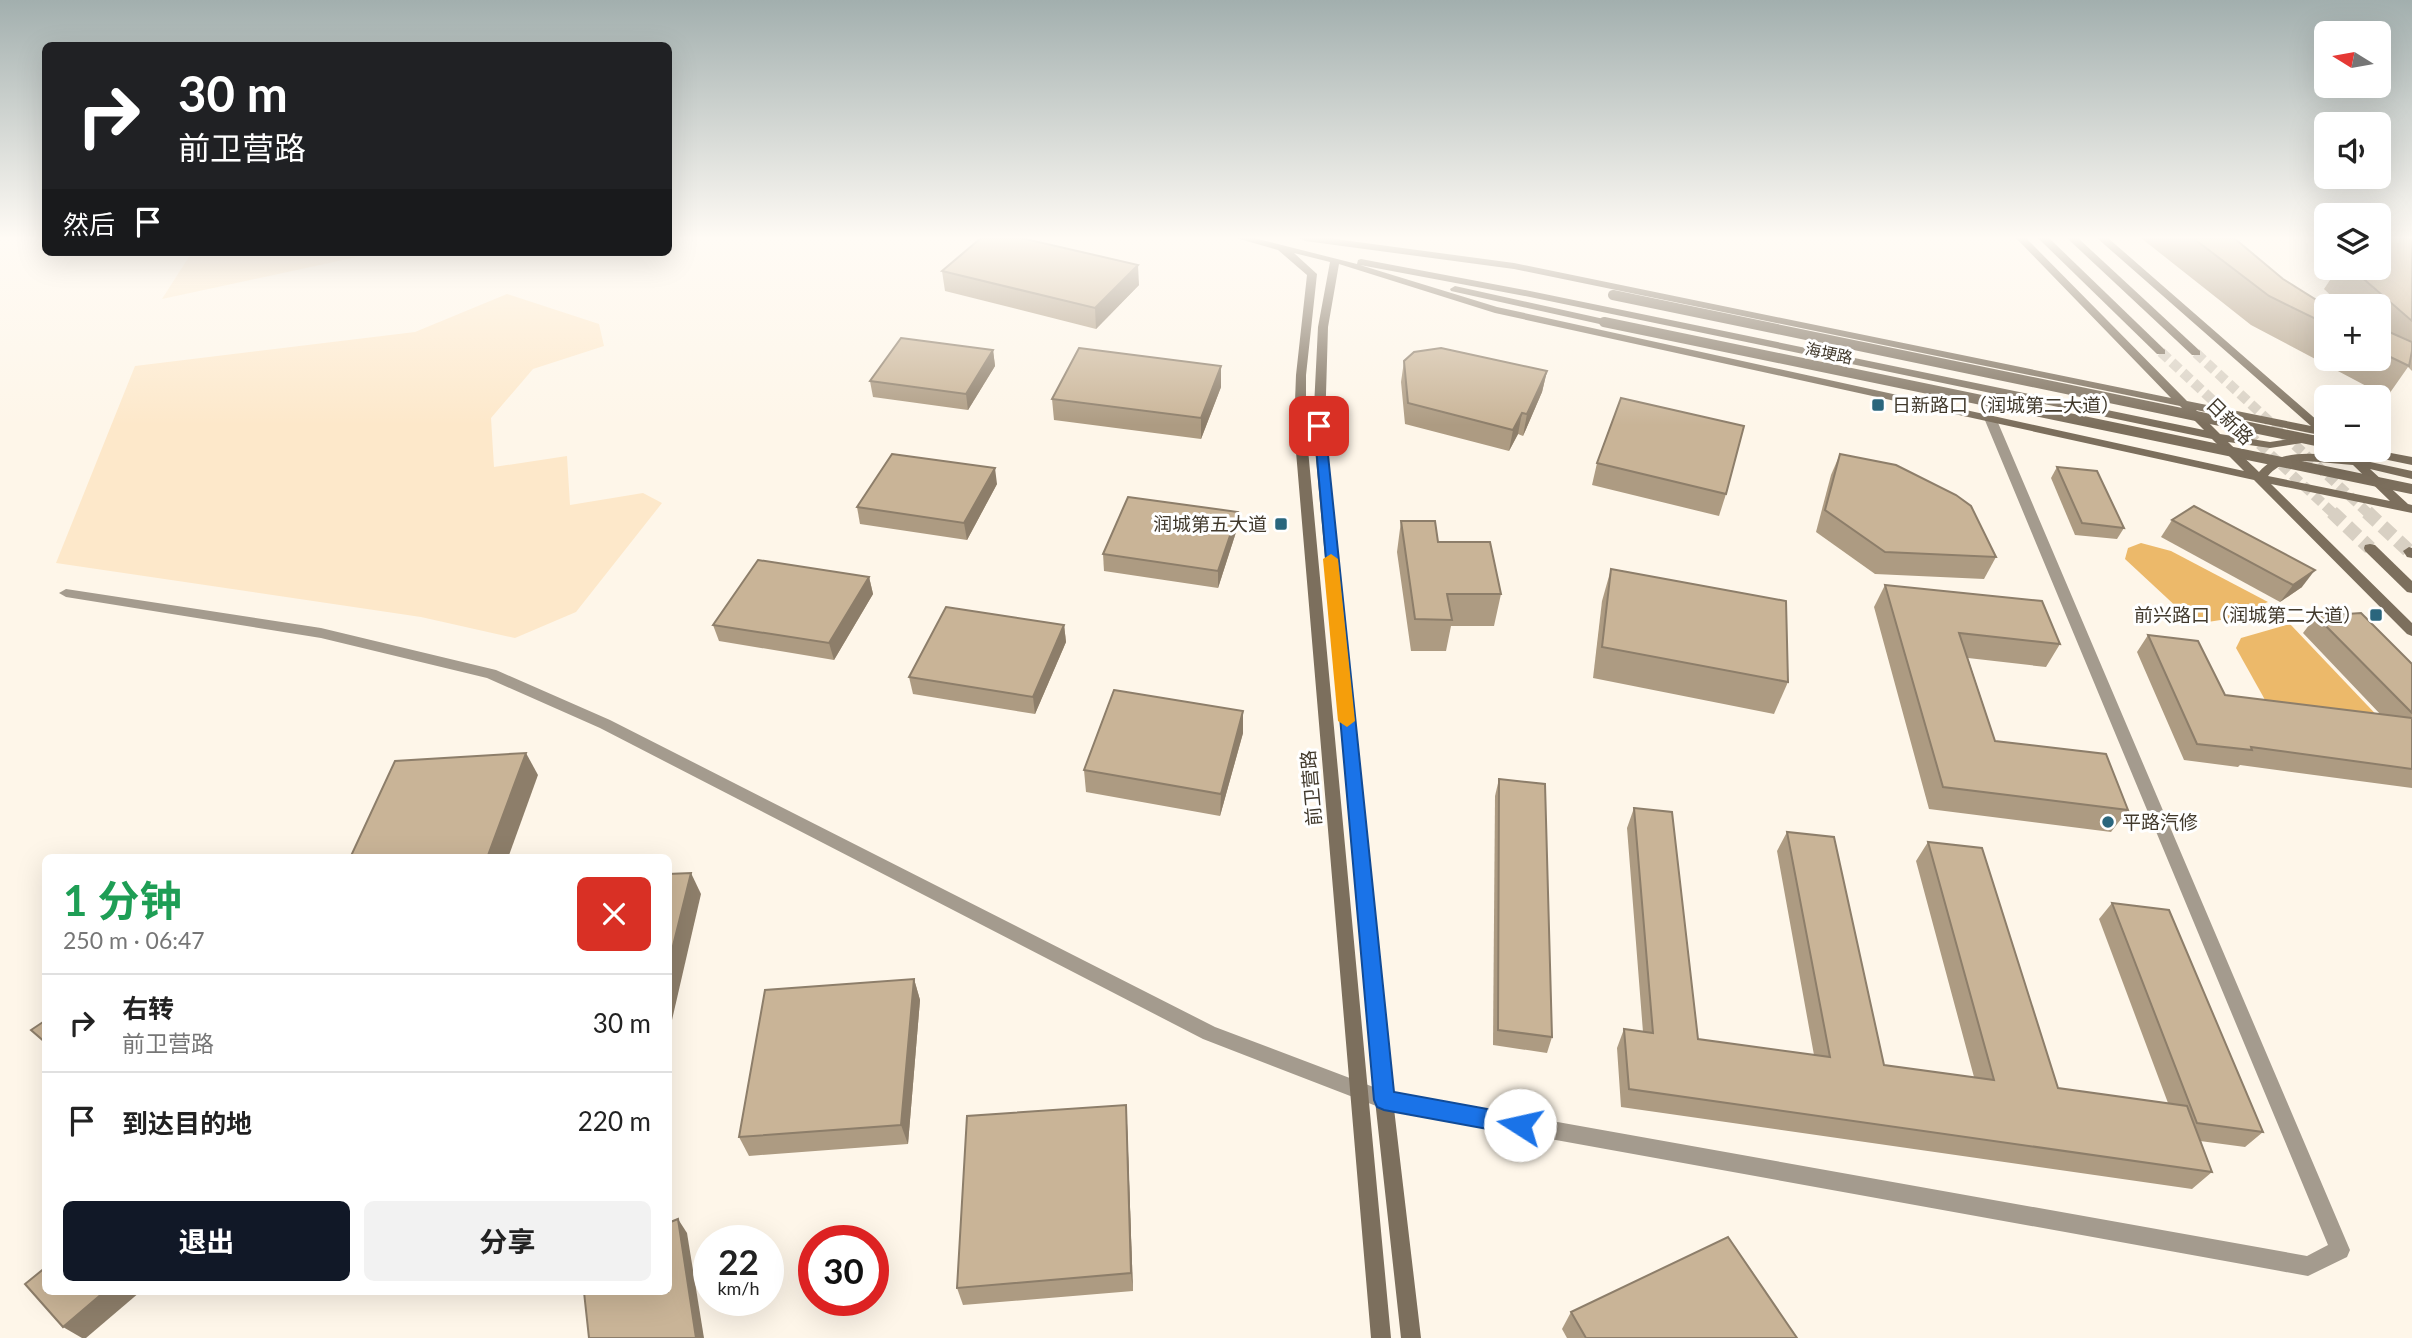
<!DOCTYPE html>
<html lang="zh">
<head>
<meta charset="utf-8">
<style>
	body { margin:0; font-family:Lato,"Noto Sans SC",sans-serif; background:#f2f2f2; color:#222; height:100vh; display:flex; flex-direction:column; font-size:26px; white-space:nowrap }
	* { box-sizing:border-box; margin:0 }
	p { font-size:23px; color:#767676 }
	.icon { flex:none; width:38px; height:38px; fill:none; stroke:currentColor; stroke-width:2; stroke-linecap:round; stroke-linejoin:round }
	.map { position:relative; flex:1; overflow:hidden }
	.panel { position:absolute; left:42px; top:854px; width:630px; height:441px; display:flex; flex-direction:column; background:#fff; border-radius:10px; box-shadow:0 7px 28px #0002 }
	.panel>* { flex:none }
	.hud { position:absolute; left:42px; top:42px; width:630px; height:214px; border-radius:10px; box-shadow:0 7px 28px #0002; background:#202124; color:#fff; overflow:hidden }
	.needle { width:46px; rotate:281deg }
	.tools { position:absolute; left:2314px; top:21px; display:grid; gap:14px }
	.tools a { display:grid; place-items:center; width:77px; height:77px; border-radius:10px; background:#fff; box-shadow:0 7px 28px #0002; font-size:35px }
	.speed { position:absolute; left:693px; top:1225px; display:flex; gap:14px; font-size:35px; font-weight:700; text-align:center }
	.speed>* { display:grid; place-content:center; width:91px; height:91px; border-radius:50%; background:#fff; box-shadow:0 7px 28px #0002; line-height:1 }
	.speed small { font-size:18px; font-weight:400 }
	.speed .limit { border:10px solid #d22; background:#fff; color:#111 }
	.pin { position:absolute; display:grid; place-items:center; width:60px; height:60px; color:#fff; margin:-30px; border-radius:14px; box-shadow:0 4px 10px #0006 }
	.me { position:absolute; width:77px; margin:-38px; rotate:280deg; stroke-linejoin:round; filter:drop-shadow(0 0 5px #0008) }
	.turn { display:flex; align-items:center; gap:24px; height:147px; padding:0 21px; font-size:32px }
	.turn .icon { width:91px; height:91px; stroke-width:2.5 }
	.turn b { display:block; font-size:49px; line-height:60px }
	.then { display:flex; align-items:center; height:66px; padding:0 21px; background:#0003; gap:14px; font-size:26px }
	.round { display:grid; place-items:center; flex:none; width:74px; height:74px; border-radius:10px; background:#f2f2f2 }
	.head { display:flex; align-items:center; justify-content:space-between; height:119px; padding:0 21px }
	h1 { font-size:42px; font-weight:700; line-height:52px; color:#1e9e55 }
	.button { display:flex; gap:14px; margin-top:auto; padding:14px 21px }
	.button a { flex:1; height:80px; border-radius:10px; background:#111827; color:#fff; font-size:28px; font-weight:700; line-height:80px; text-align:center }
	.button a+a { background:#f2f2f2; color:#222 }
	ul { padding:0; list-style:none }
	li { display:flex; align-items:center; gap:21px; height:98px; padding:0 21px; border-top:2px solid #e0e0e0 }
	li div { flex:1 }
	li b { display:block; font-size:26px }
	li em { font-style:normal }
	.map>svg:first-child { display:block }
	.built { fill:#fde8ca }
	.forest { fill:#ecb96a }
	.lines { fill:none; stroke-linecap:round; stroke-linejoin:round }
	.secondary-tunnel-far1 { stroke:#d8d0c3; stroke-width:10; stroke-dasharray:10 5; stroke-linecap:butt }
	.secondary-tunnel { stroke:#d8d0c3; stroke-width:14; stroke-dasharray:14 7; stroke-linecap:butt }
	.street { fill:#a49b8e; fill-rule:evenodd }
	.secondary { fill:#7c6f5d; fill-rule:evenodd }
	.secondary-bridge { stroke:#7c6f5d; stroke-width:10 }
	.wall { fill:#ad9b82 }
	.shaded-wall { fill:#8d7e6a }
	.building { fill:#c9b497; stroke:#8d7e6a; stroke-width:2 }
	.route { fill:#1a73e8; stroke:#114b97; stroke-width:2 }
	.slow { fill:#f59e0b }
	.poi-dot { fill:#2a667d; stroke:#fff; stroke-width:2.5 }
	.labels { text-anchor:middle; stroke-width:6; stroke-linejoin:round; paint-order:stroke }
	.far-street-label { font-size:16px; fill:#423a2d; stroke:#fff }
	.poi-label { font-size:19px; fill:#423a2d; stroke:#fff; text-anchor:start }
	.street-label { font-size:19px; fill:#423a2d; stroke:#fff }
</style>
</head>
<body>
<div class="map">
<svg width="2412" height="1338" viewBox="0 0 2412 1338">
	<rect width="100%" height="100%" fill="#fef6e9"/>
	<g class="built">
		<polygon points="192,252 380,252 162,299"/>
		<polygon points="507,294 599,324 604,346 533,369 491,418 494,467 567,456 570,505 643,493 662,503 576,612 515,638 421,617 56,563 135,366 415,332"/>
	</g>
	<g class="forest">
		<polygon points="2141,543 2171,551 2268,602 2227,619 2195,624 2125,559 2128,548"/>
		<polygon points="2290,624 2387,726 2269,707 2236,648 2241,638"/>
	</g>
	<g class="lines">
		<g class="secondary-tunnel-far1">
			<polyline points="2161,352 2334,514"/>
			<polyline points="2196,353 2369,514"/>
		</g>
		<g class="secondary-tunnel">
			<polyline points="2332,512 2370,548"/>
			<polyline points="2367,512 2409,551"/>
		</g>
		<polygon class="street" points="1990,415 1996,418 2350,1250 2347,1257 2308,1276 1384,1109 1203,1039 600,728 487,678 321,638 66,597 59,593 66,589 321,628 496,670 610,720 1215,1027 1384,1091 2307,1256 2328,1245 1984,418"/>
		<g class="secondary">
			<path d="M1236,238H1254L1357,264L1358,260L1361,259L1530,291L2204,430L2180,406L1514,269L1305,241L1300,238H1328L1514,263L2171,398L2016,238H2026L2187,401L2311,426L2097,238H2108L2326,428L2325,436L2196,410L2220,434L2270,442L2315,435L2321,438L2315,441L2270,448L2228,442L2259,472C2279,448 2316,453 2344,457L2337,450H2350L2361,460L2412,471V479L2370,469L2408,504L2412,505V513L2271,484L2412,623V636L2407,634L2254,480L1495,313L1339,264L1328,327L1325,427L1393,1100L1421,1338H1401L1375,1100L1313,427L1318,327L1330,262L1294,253L1317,274L1306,375V428L1391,1338H1371L1294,428L1296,375L1307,275L1278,250ZM1360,265L1530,297L2212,439L2244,471L1497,307ZM2307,461L2353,465L2390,501L2268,476C2279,463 2291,462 2307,461Z"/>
			<polygon points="2038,238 2049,238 2165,350 2165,354 2157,354"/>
			<polygon points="2067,238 2078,238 2200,351 2200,355 2192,355"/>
			<polygon points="1455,286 1604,319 1609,322 1604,325 1451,291 1450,289"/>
			<polygon points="2353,450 2375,450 2412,457 2412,465 2359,454"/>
			<polygon points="2370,544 2375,545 2412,581 2412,593 2407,592 2365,551 2364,548 2365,545"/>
			<polygon points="2409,547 2412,548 2412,558 2407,557 2403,551"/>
		</g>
		<g class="secondary-bridge">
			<polyline points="1613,295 2326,443"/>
			<polyline points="1604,322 2412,489"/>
		</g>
	</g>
	<g class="wall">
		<polygon points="2141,238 2234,238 2283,279 2326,306 2326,359 2378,359 2378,306 2342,306 2324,289 2338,268 2378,268 2412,238 2412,371 2408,367 2387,397 2251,325"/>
		<polygon points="942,271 1139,285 1096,329 945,291"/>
		<polygon points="993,350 995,366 968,410 873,397 870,381"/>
		<polygon points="1404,361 1547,371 1542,392 1523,436 1518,434 1509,451 1405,424 1401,382"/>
		<polygon points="1221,366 1221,387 1201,439 1054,420 1052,399"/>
		<polygon points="1840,454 1996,557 1984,579 1875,574 1816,532 1831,475"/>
		<polygon points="1597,463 1726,494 1719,516 1592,485"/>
		<polygon points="2057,467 2124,528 2117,539 2075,535 2051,478"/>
		<polygon points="997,484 967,540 860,524 857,507"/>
		<polygon points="1238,512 1237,529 1218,588 1104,571 1103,554"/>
		<polygon points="2172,520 2302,587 2280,602 2161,537"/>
		<polygon points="1401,521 1438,542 1501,594 1494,626 1451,626 1446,651 1411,651 1397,552"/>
		<polygon points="1611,569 1788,682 1774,714 1593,678 1602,601"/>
		<polygon points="869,577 873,594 834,660 719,641 713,625"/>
		<polygon points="1885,585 2060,644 2046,667 1968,658 1995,741 2128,810 2111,832 1929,809 1874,607"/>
		<polygon points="2316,616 2412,664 2412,788 2240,765 2238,767 2184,760 2137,652 2148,635 2225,695 2381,715 2303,633"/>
		<polygon points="1064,625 1066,642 1035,714 913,694 909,677"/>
		<polygon points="1243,711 1243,733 1220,816 1086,792 1084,770"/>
		<polygon points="1499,779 1552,1037 1547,1053 1493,1045 1495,796"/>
		<polygon points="1634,808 1698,1039 1814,1055 1777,851 1787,832 1884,1065 1974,1077 1916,861 1928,842 2058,1088 2168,1103 2099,919 2112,903 2263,1132 2245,1147 2200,1141 2212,1172 2192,1189 1621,1107 1617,1048 1624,1029 1643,1032 1627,828"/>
		<polygon points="914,979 920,1000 908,1144 749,1156 739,1137"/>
		<polygon points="1127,1124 1133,1291 963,1305 957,1288"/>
		<polygon points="1571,1312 1797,1338 1567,1338 1562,1329"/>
	</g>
	<g class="shaded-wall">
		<polygon points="1138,265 1139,285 1096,329 1095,308"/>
		<polygon points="993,350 995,366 968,410 966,394"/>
		<polygon points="1221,366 1221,387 1201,439 1201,418"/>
		<polygon points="1547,371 1542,392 1523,436 1527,414"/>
		<polygon points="1522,413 1518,434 1509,451 1513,430"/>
		<polygon points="995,468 997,484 967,540 964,523"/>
		<polygon points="1238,512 1237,529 1218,588 1218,571"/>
		<polygon points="2315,570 2302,587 2280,602 2293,585"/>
		<polygon points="869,577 873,594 834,660 829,643"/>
		<polygon points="1064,625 1066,642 1035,714 1033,697"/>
		<polygon points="1243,711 1243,733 1220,816 1221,794"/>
		<polygon points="526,753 538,775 508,858 487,858"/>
		<polygon points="691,873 701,894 672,1020 668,1013 668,966"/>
		<polygon points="914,979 920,1000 908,1144 901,1125"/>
		<polygon points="1126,1105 1127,1124 1133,1291 1131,1273"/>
		<polygon points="678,1219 687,1233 704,1338 696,1338"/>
		<polygon points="104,1292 140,1292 86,1338 82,1338 63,1327"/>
	</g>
	<g class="building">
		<polygon points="981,238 1021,238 1138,265 1095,308 942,271"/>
		<polygon points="2193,238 2234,238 2283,279 2323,304 2329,306 2326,306 2326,324 2269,296"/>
		<polygon points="2378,238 2412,238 2412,321 2351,268 2378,268"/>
		<polygon points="2378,327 2412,342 2412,351 2409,366 2378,351"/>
		<polygon points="901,338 993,350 966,394 870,381"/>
		<polygon points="1079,348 1221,366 1201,418 1052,399"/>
		<polygon points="1441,348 1547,371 1527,414 1522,413 1513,430 1408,403 1404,361 1414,352"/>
		<polygon points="1621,398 1744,426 1726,494 1597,463"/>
		<polygon points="892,454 995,468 964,523 857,507"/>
		<polygon points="1840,454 1896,465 1956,495 1971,506 1996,557 1885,552 1825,510"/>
		<polygon points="2057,467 2097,471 2124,528 2082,523"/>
		<polygon points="1128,497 1238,512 1218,571 1103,554"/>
		<polygon points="2194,506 2315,570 2293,585 2172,520"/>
		<polygon points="1401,521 1435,521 1438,542 1490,542 1501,594 1447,594 1452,620 1415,619"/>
		<polygon points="758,560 869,577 829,643 713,625"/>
		<polygon points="1611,569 1786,601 1788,682 1602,647"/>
		<polygon points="1885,585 2042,601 2060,644 1959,633 1995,741 2106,754 2128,810 1943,787"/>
		<polygon points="946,607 1064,625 1033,697 909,677"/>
		<polygon points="2361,613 2412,664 2412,713 2316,616"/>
		<polygon points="2148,635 2198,641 2225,695 2412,718 2412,769 2251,747 2252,750 2197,744"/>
		<polygon points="1114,690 1243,711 1221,794 1084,770"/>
		<polygon points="526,753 487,858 350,858 395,761"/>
		<polygon points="1499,779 1545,784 1552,1037 1498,1030"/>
		<polygon points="1634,808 1672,812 1698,1039 1830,1057 1787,832 1834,837 1884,1065 1994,1080 1928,842 1982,848 2058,1088 2187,1106 2212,1172 1629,1089 1624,1029 1653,1033"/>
		<polygon points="691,873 668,966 668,874"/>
		<polygon points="2112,903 2169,910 2263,1132 2197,1123"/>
		<polygon points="914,979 901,1125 739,1137 765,990"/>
		<polygon points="46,1020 46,1043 31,1030"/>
		<polygon points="1126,1105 1131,1273 957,1288 967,1116"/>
		<polygon points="678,1219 696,1338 589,1338 584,1292 668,1292 668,1223"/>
		<polygon points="1728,1237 1797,1338 1586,1338 1571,1312"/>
		<polygon points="46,1267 46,1292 104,1292 63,1327 25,1284"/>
	</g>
	<linearGradient id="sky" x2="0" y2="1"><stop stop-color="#a2afae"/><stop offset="0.56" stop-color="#fffbf5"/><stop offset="1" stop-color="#fffbf5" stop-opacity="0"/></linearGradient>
	<rect width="2412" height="425" fill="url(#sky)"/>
	<polygon class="route" points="1314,424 1325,426 1394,1092 1520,1115 1528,1118 1531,1125 1528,1132 1520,1135 1384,1110 1377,1107 1374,1100"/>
	<polygon class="slow" points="1331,554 1338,559 1355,721 1347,727 1338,721 1323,559"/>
	<g class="poi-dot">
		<rect x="1871" y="398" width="14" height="14" rx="3.5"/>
		<rect x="1274" y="517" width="14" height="14" rx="3.5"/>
		<rect x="2369" y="608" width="14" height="14" rx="3.5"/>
		<circle cx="2108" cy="822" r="7"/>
	</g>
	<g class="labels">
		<g class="far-street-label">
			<text transform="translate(1829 353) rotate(12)" y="6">海埂路</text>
		</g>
		<g class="poi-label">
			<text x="1892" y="412">日新路口（润城第二大道）</text>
			<text x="1267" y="531" text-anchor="end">润城第五大道</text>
			<text x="2362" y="622" text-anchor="end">前兴路口（润城第二大道）</text>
			<text x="2122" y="829">平路汽修</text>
		</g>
		<g class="street-label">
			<text transform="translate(2230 421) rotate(45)" y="7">日新路</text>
			<text transform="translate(1311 788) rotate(-95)" y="7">前卫营路</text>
		</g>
	</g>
</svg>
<div class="tools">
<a><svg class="needle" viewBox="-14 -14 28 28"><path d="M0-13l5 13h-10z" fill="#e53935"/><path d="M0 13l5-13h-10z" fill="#767676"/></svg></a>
<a><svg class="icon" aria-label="sound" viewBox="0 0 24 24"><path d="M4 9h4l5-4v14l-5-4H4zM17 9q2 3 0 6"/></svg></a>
<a><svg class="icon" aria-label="layers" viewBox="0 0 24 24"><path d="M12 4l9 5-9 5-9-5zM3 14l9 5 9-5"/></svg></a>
<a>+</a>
<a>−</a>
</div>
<div class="speed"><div>22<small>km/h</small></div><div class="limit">30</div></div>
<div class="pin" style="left:1319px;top:426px;background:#d93025"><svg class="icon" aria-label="arrive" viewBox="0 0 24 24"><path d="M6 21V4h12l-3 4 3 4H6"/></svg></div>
<svg class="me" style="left:1520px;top:1125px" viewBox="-20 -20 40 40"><circle r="19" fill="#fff"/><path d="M0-13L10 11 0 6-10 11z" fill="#1a73e8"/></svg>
<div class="hud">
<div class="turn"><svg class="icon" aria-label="right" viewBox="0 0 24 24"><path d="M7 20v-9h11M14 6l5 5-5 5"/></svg><div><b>30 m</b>前卫营路</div></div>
<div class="then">然后<svg class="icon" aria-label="arrive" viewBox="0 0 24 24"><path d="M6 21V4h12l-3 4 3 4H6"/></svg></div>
</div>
<section class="panel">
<div class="head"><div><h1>1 分钟</h1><p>250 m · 06:47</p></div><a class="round" style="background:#d93025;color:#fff"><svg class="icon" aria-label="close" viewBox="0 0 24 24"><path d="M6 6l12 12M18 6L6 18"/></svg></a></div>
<ul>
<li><svg class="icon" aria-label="right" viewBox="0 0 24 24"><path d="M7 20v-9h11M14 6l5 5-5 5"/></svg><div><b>右转</b><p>前卫营路</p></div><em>30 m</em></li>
<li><svg class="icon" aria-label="arrive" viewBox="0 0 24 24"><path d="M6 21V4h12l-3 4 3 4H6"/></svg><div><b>到达目的地</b></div><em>220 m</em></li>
</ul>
<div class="button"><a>退出</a><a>分享</a></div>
</section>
</div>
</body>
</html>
